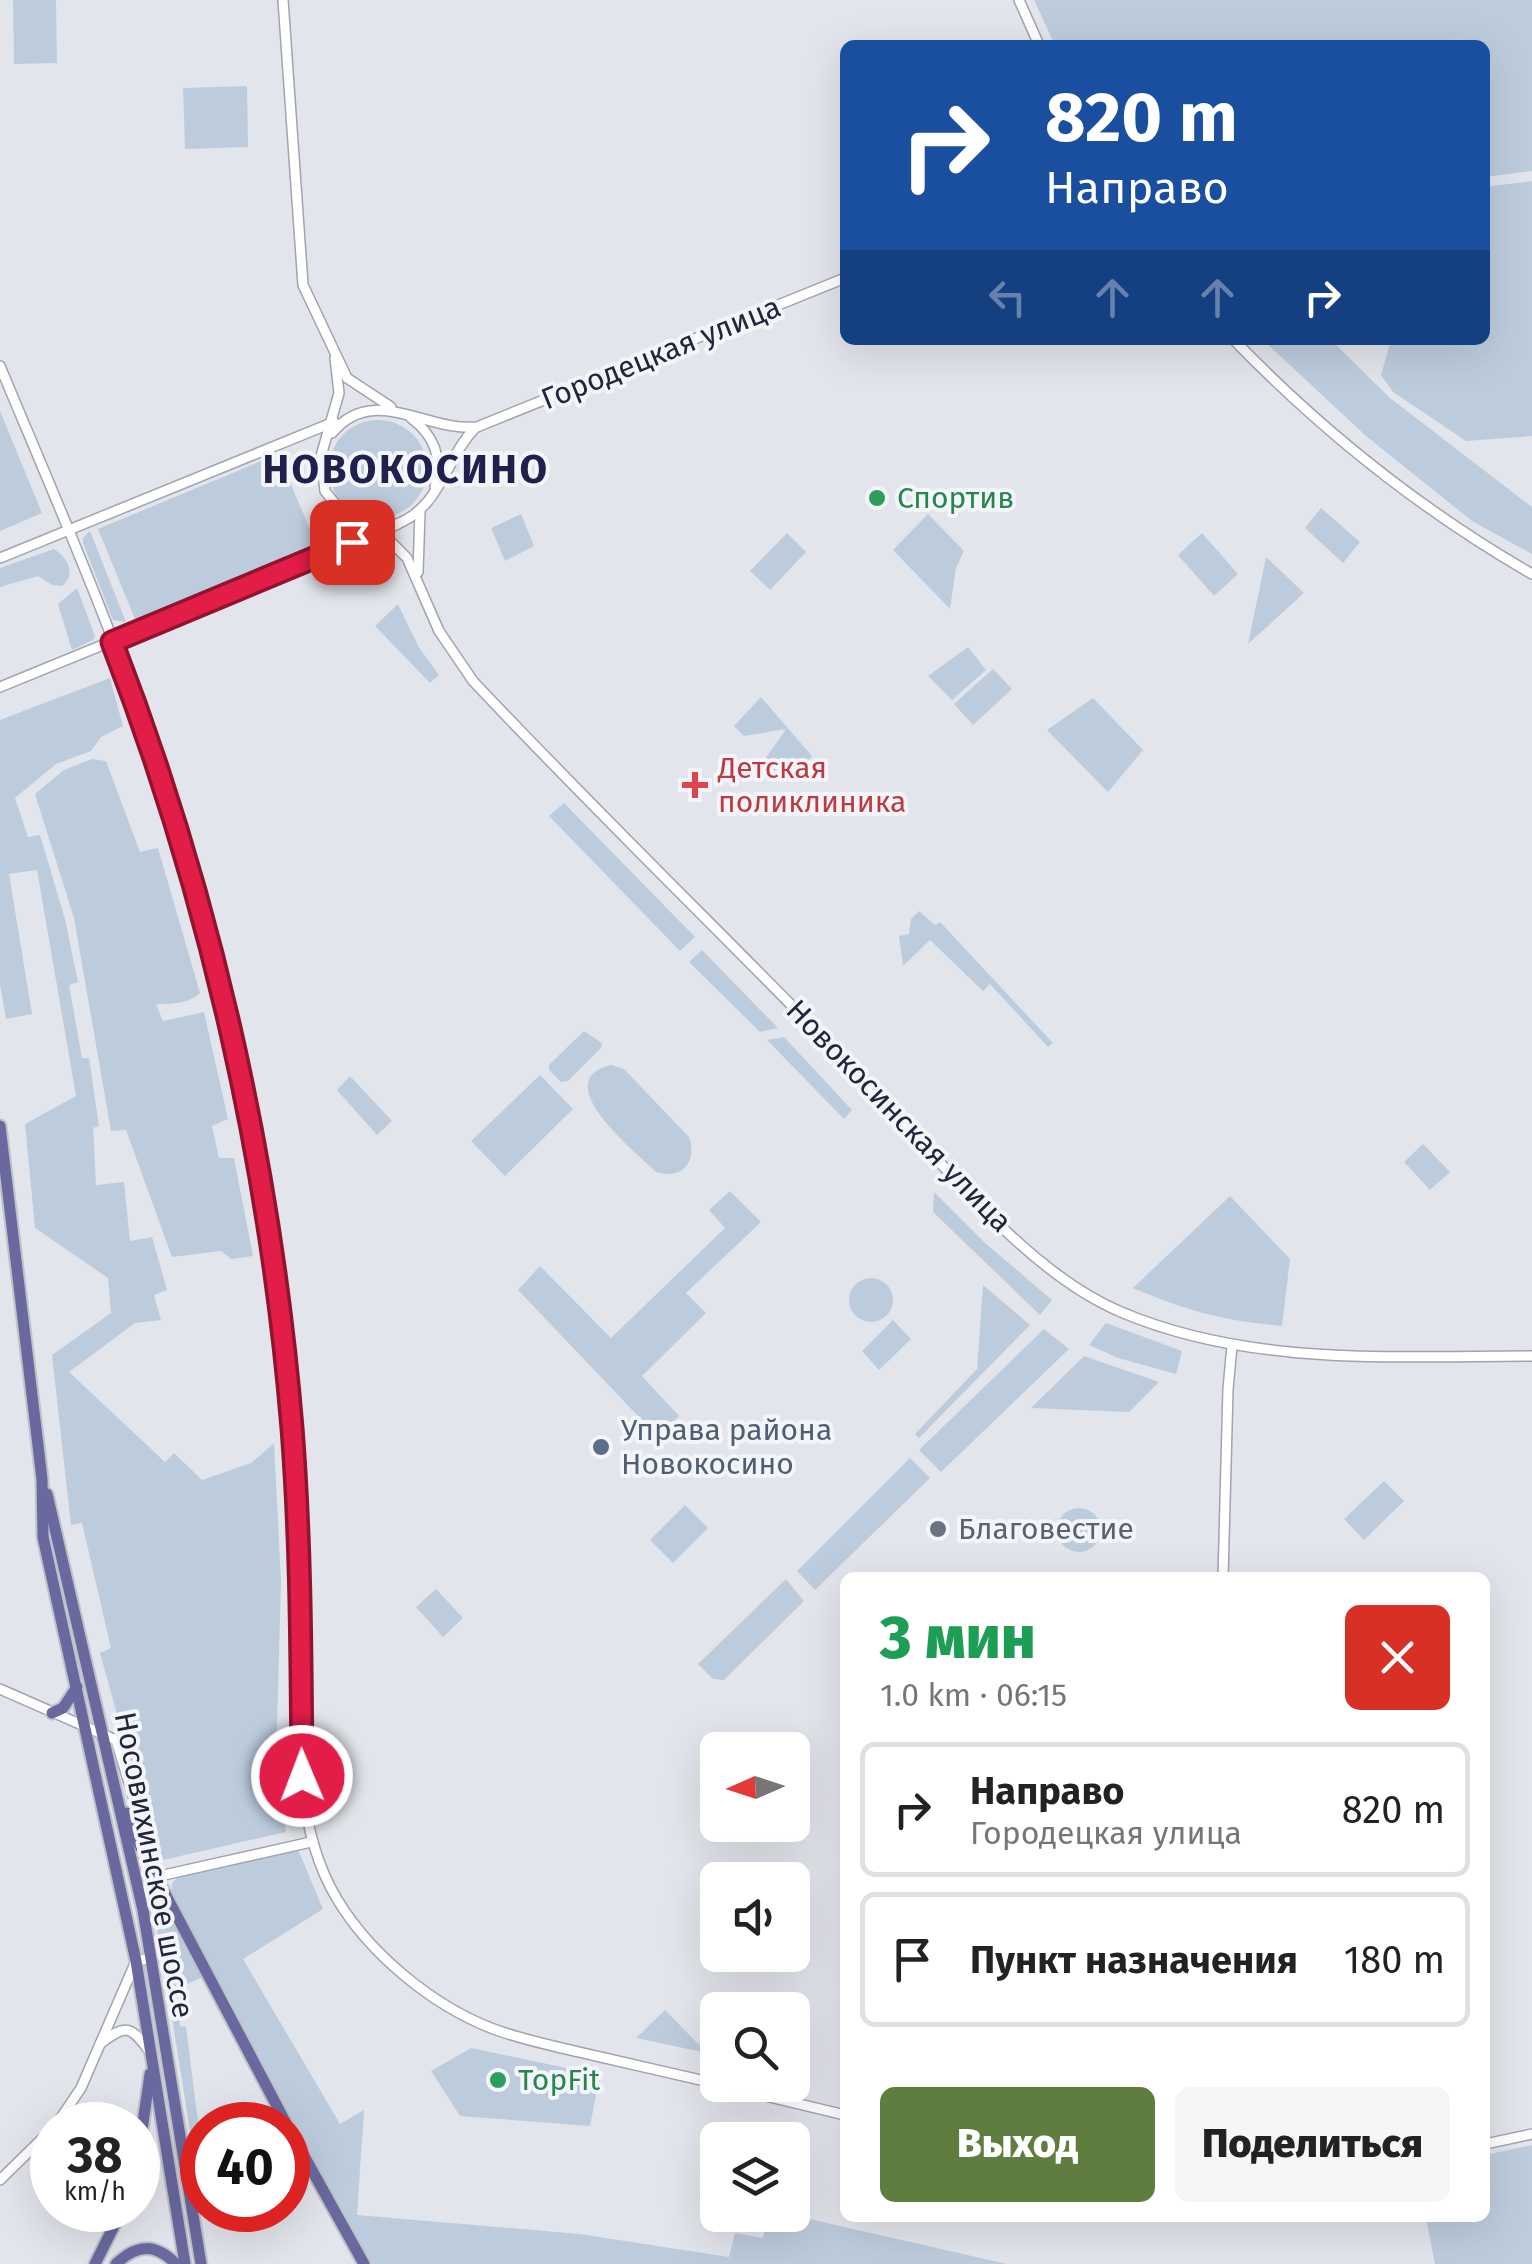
<!DOCTYPE html>
<html lang="ru">
<head>
<meta charset="utf-8">
<style>
	body { margin:0; font-family:"Fira Sans",sans-serif; background:#f6f6f6; color:#222; height:100vh; display:flex; flex-direction:column; font-size:38px; white-space:nowrap }
	* { box-sizing:border-box; margin:0 }
	p { font-size:32px; color:#767676 }
	.icon { flex:none; width:55px; height:55px; fill:none; stroke:currentColor; stroke-width:2; stroke-linecap:round; stroke-linejoin:round }
	.map { position:relative; flex:1; overflow:hidden }
	.side { position:absolute; left:840px; top:1572px; width:650px; height:650px; display:flex; flex-direction:column; background:#fff; border-radius:15px; box-shadow:0 10px 40px #0002 }
	.side>* { flex:none }
	.guide { position:absolute; left:840px; top:40px; width:650px; height:305px; border-radius:15px; box-shadow:0 10px 40px #0002; background:#1a4fa0; color:#fff; overflow:hidden }
	.needle { width:65px; rotate:267deg }
	.tools { position:absolute; left:700px; top:1732px; display:grid; gap:20px }
	.tools a { display:grid; place-items:center; width:110px; height:110px; border-radius:15px; background:#fff; box-shadow:0 10px 40px #0002; font-size:50px }
	.speed { position:absolute; left:30px; top:2102px; display:flex; gap:20px; font-size:50px; font-weight:700; text-align:center }
	.speed>* { display:grid; place-content:center; width:130px; height:130px; border-radius:50%; background:#fff; box-shadow:0 10px 40px #0002; line-height:1 }
	.speed small { font-size:25px; font-weight:400 }
	.speed .limit { border:15px solid #d22; background:#fff; color:#111 }
	.pin { position:absolute; display:grid; place-items:center; width:85px; height:85px; color:#fff; margin:-42px; border-radius:20px; box-shadow:0 5px 15px #0006 }
	.me { position:absolute; width:110px; margin:-55px; rotate:359deg; stroke-linejoin:round; filter:drop-shadow(0 0 8px #0008) }
	.turn { display:flex; align-items:center; gap:35px; height:210px; padding:0 40px; font-size:45px }
	.turn .icon { width:130px; height:130px; stroke-width:2.5 }
	.turn b { display:block; font-size:70px; line-height:85px }
	.lanes { display:flex; align-items:center; height:95px; padding:0 40px; background:#0003; justify-content:center; gap:50px; direction:ltr }
	.lanes .off { opacity:.35 }
	.round { display:grid; place-items:center; flex:none; width:105px; height:105px; border-radius:15px; background:#f6f6f6 }
	.summary { display:flex; align-items:center; justify-content:space-between; height:170px; padding:0 40px }
	h1 { font-size:60px; font-weight:800; line-height:75px; color:#1e9e55 }
	.cta { display:flex; gap:20px; margin-top:auto; padding:20px 40px }
	.cta a { flex:1; height:115px; border-radius:15px; background:#5e7d3e; color:#fff; font-size:40px; font-weight:800; line-height:115px; text-align:center }
	.cta a+a { background:#f6f6f6; color:#222 }
	ul { padding:0; list-style:none }
	li { display:flex; align-items:center; gap:30px; height:135px; margin:0 20px 15px; padding:0 20px; border:5px solid #e0e0e0; border-radius:15px }
	li div { flex:1 }
	li b { display:block; font-size:38px }
	li em { font-style:normal }
	.map>svg:first-child { display:block }
	.green { fill:#bdccdd }
	.lines { fill:none; stroke-linecap:round; stroke-linejoin:round }
	.minor-casing { stroke:#a2a3b0; stroke-width:12 }
	.major-casing { stroke:#c1c2c9; stroke-width:15 }
	.minor { stroke:#fff; stroke-width:9 }
	.major { stroke:#6969a0; stroke-width:11 }
	.route-casing { stroke:#92132f; stroke-width:25 }
	.route { stroke:#e11d48; stroke-width:18 }
	.leisure-dot { fill:#2e9e5b; stroke:#f4f5f9; stroke-width:4 }
	.health-dot { fill:#e0444e; stroke:#f4f5f9; stroke-width:4 }
	.service-dot { fill:#5c6f8a; stroke:#f4f5f9; stroke-width:4 }
	.worship-dot { fill:#6b7280; stroke:#f4f5f9; stroke-width:4 }
	.labels { text-anchor:middle; stroke-width:8; stroke-linejoin:round; paint-order:stroke }
	.street-label { font-size:30px; fill:#23243d; stroke:#f4f5f9 }
	.leisure-label { font-size:30px; fill:#27864d; stroke:#f4f5f9; text-anchor:start }
	.health-label { font-size:30px; fill:#be3a42; stroke:#f4f5f9; text-anchor:start }
	.service-label { font-size:30px; fill:#4e5e75; stroke:#f4f5f9; text-anchor:start }
	.worship-label { font-size:30px; fill:#5b616d; stroke:#f4f5f9; text-anchor:start }
	.district-label { font-size:40px; font-weight:bold; letter-spacing:2.5px; fill:#20204f; stroke:#f4f5f9 }
</style>
</head>
<body>
<div class="map">
<svg width="1532" height="2264" viewBox="0 0 1532 2264">
	<rect width="100%" height="100%" fill="#e3e5ec"/>
	<g class="green">
		<polygon points="13,0 56,0 57,63 14,64"/>
		<polygon points="1034,0 1532,0 1532,171 1485,177 1485,45 1055,45"/>
		<polygon points="247,86 248,147 185,149 183,88"/>
		<polygon points="1532,181 1532,436 1466,441 1393,392 1381,375 1391,340 1485,340 1485,187"/>
		<polygon points="1263,340 1331,340 1390,398 1532,507 1532,554 1472,521 1366,436"/>
		<polygon points="0,411 42,513 0,531"/>
		<circle cx="378" cy="469" r="49"/>
		<polygon points="278,454 318,548 137,624 98,529"/>
		<polygon points="1321,508 1360,542 1343,563 1305,528"/>
		<polygon points="521,514 534,546 505,561 491,528"/>
		<polygon points="928,514 964,551 956,568 950,609 893,550"/>
		<polygon points="90,531 126,622 113,620 83,543 83,538"/>
		<polygon points="787,533 806,552 770,590 750,571"/>
		<polygon points="1202,533 1238,574 1214,596 1178,555"/>
		<path d="M54,549C68,558 77,574 62,586L52,585L38,576L0,587V568Z"/>
		<polygon points="1266,557 1304,593 1248,644"/>
		<polygon points="77,588 95,636 93,640 72,650 58,604"/>
		<polygon points="398,604 418,646 439,675 430,683 375,626"/>
		<polygon points="968,647 986,670 952,700 928,676"/>
		<polygon points="993,669 1012,689 973,725 954,704"/>
		<polygon points="110,678 123,726 101,737 91,751 56,764 15,798 28,837 40,835 65,919 78,982 69,985 82,1058 89,1058 99,1126 93,1128 96,1185 124,1182 130,1241 152,1237 167,1290 154,1295 161,1320 135,1323 69,1372 165,1462 174,1453 202,1480 251,1463 274,1443 281,1582 276,1761 286,1832 163,1860 128,1754 100,1653 111,1648 82,1523 71,1525 52,1355 111,1313 108,1278 35,1228 25,1124 76,1096 37,870 9,874 32,1014 6,1019 0,984 0,720"/>
		<polygon points="761,697 812,756 803,765 769,772 765,759 786,729 744,736 734,726"/>
		<polygon points="1093,698 1143,750 1108,792 1047,730"/>
		<path d="M92,759L106,761L140,852L158,848L200,993C189,1004 170,1004 156,1004L163,1021L204,1012L228,1119L212,1126L219,1158H234L253,1256L231,1259L221,1251L172,1257L126,1130L111,1131L74,918L35,794L64,770Z"/>
		<polygon points="564,803 695,937 680,951 549,816"/>
		<polygon points="919,911 935,925 940,922 1053,1043 1048,1047 990,984 983,991 930,940 903,966 899,936 909,934 911,919"/>
		<polygon points="702,950 778,1028 760,1032 689,962"/>
		<polygon points="584,1031 602,1043 601,1048 568,1081 561,1082 549,1070 549,1065"/>
		<polygon points="784,1037 852,1110 844,1119 767,1040"/>
		<path d="M611,1065L624,1069L689,1137C698,1163 681,1180 656,1172C636,1152 546,1081 611,1065Z"/>
		<polygon points="540,1075 573,1109 505,1176 471,1141"/>
		<polygon points="350,1076 392,1121 377,1135 337,1090"/>
		<polygon points="1423,1144 1450,1172 1430,1190 1404,1162"/>
		<polygon points="730,1191 761,1222 686,1293 706,1313 642,1376 679,1416 659,1438 518,1290 540,1266 611,1338 725,1228 709,1210"/>
		<polygon points="934,1192 985,1243 1052,1300 1040,1315 933,1212"/>
		<path d="M1230,1196L1290,1259L1282,1326C1224,1321 1187,1311 1133,1288Z"/>
		<circle cx="871" cy="1300" r="22"/>
		<polygon points="983,1285 1030,1325 919,1438 915,1434 977,1369"/>
		<polygon points="893,1320 911,1339 879,1370 862,1351"/>
		<polygon points="1106,1323 1182,1351 1176,1374 1118,1358 1089,1345"/>
		<polygon points="1044,1329 1069,1349 941,1472 919,1450"/>
		<polygon points="1084,1356 1159,1382 1129,1412 1031,1408"/>
		<polygon points="910,1458 930,1478 815,1590 797,1571"/>
		<polygon points="1384,1481 1404,1501 1364,1540 1344,1519"/>
		<polygon points="685,1505 708,1528 673,1563 650,1540"/>
		<circle cx="1079" cy="1530" r="22"/>
		<polygon points="786,1579 804,1601 724,1680 713,1679 698,1664"/>
		<polygon points="436,1589 463,1618 443,1637 416,1607"/>
		<polygon points="294,1850 299,1852 323,1909 243,1959 340,2124 364,2110 357,2215 580,2234 729,2257 735,2233 763,2238 768,2215 792,2215 1007,2264 369,2264 312,2164 172,1891 172,1883 180,1875"/>
		<polygon points="158,1897 203,1977 176,1989 177,1993 168,1994 153,1905"/>
		<polygon points="170,2005 178,2005 180,2026 186,2027 202,2153 202,2206"/>
		<polygon points="665,2010 707,2053 636,2038"/>
		<polygon points="471,2048 600,2075 590,2126 460,2116 431,2071"/>
		<polygon points="1532,2145 1532,2264 1435,2264 1426,2218 1485,2218 1485,2155"/>
	</g>
	<g class="lines">
		<g class="minor-casing">
			<g id="minor">
				<polyline points="283,0 303,285 347,378 391,407"/>
				<polyline points="1019,0 1039,45"/>
				<path d="M1234,340C1323,432 1421,510 1532,574"/>
				<path d="M335,358L339,393L321,456L325,491L344,515L386,537L407,558L439,631L473,681C599,815 732,943 860,1075C936,1153 1020,1269 1121,1312C1251,1367 1395,1356 1532,1356"/>
				<path d="M0,366C56,500 115,634 160,772C206,910 238,1054 263,1197C284,1320 294,1445 300,1571C305,1675 281,1806 337,1899C370,1954 432,2005 491,2028C519,2039 550,2045 579,2052C625,2063 671,2073 718,2084"/>
				<path d="M411,418C434,435 443,459 435,487"/>
				<path d="M332,433C373,383 426,432 477,427L845,278"/>
				<path d="M394,525C440,510 445,459 475,428"/>
				<polyline points="0,558 334,422"/>
				<polyline points="418,572 420,512"/>
				<polyline points="0,687 398,524"/>
				<polyline points="1223,1578 1228,1389 1232,1346"/>
				<polyline points="0,1689 116,1740 153,1862"/>
				<polyline points="144,1907 147,1888 164,1875 311,1842"/>
				<path d="M100,2044C126,2023 131,2026 150,2052"/>
				<polyline points="720,2085 845,2115"/>
				<polyline points="56,2125 81,2088 136,1961 151,1958"/>
				<polyline points="1485,2144 1532,2134"/>
				<polyline points="0,2180 52,2129"/>
			</g>
		</g>
		<g class="major-casing">
			<g id="major">
				<polyline points="0,1126 42,1479 43,1537 136,1961 185,2264"/>
				<polyline points="47,1494 143,1910 201,2264"/>
				<polyline points="52,1713 63,1708 77,1687"/>
				<polyline points="127,1813 139,1844 287,2125"/>
				<polyline points="288,2127 364,2264"/>
				<polyline points="138,2158 150,2074"/>
				<polyline points="95,2264 122,2210"/>
				<path d="M116,2264C137,2244 155,2243 176,2264"/>
			</g>
		</g>
		<use href="#minor" class="minor"/>
		<use href="#major" class="major"/>
	</g>
	<g class="lines">
		<g class="route-casing">
			<path id="route" d="M302,1776C301,1660 301,1544 292,1428C270,1161 209,892 112,642L352,542"/>
		</g>
		<use href="#route" class="route"/>
	</g>
	<g class="leisure-dot">
		<circle cx="877" cy="498" r="10"/>
		<circle cx="498" cy="2080" r="10"/>
	</g>
	<path class="health-dot" d="M690 770h10v10h10v10h-10v10h-10v-10h-10v-10h10z"/>
	<circle class="service-dot" cx="601" cy="1447" r="10"/>
	<circle class="worship-dot" cx="938" cy="1529" r="10"/>
	<g class="labels">
		<g class="street-label">
			<text transform="translate(661 353) rotate(-22)" y="10">Городецкая улица</text>
			<text transform="translate(899 1116) rotate(46)" y="10">Новокосинская улица</text>
			<text transform="translate(154 1865) rotate(79)" y="10">Носовихинское шоссе</text>
		</g>
		<g class="leisure-label">
			<text x="897" y="508">Спортив</text>
			<text x="518" y="2090">TopFit</text>
		</g>
		<g class="health-label">
			<text x="718" y="778">Детская<tspan x="718" dy="34">поликлиника</tspan></text>
		</g>
		<g class="service-label">
			<text x="621" y="1440">Управа района<tspan x="621" dy="34">Новокосино</tspan></text>
		</g>
		<g class="worship-label">
			<text x="958" y="1539">Благовестие</text>
		</g>
		<g class="district-label">
			<text x="406" y="483">НОВОКОСИНО</text>
		</g>
	</g>
</svg>
<div class="tools">
<a><svg class="needle" viewBox="-14 -14 28 28"><path d="M0-13l5 13h-10z" fill="#e53935"/><path d="M0 13l5-13h-10z" fill="#767676"/></svg></a>
<a><svg class="icon" aria-label="sound" viewBox="0 0 24 24"><path d="M4 9h4l5-4v14l-5-4H4zM17 9q2 3 0 6"/></svg></a>
<a><svg class="icon" aria-label="search" viewBox="0 0 24 24"><circle cx="10" cy="10" r="6"/><path d="M15 15l6 6"/></svg></a>
<a><svg class="icon" aria-label="layers" viewBox="0 0 24 24"><path d="M12 4l9 5-9 5-9-5zM3 14l9 5 9-5"/></svg></a>
</div>
<div class="speed"><div>38<small>km/h</small></div><div class="limit">40</div></div>
<div class="pin" style="left:352px;top:542px;background:#d93025"><svg class="icon" aria-label="arrive" viewBox="0 0 24 24"><path d="M6 21V4h12l-3 4 3 4H6"/></svg></div>
<svg class="me" style="left:302px;top:1776px" viewBox="-20 -20 40 40"><circle r="17" fill="#e11d48" stroke="#fff" stroke-width="3"/><path d="M0-11L8 9 0 5-8 9z" fill="#fff"/></svg>
<div class="guide">
<div class="turn"><svg class="icon" aria-label="right" viewBox="0 0 24 24"><path d="M7 20v-9h11M14 6l5 5-5 5"/></svg><div><b>820 m</b>Направо</div></div>
<div class="lanes"><svg class="icon off" aria-label="left" viewBox="0 0 24 24"><path d="M17 20v-9H6M10 6l-5 5 5 5"/></svg><svg class="icon off" aria-label="ahead" viewBox="0 0 24 24"><path d="M12 20V5M6 11l6-6 6 6"/></svg><svg class="icon off" aria-label="ahead" viewBox="0 0 24 24"><path d="M12 20V5M6 11l6-6 6 6"/></svg><svg class="icon" aria-label="right" viewBox="0 0 24 24"><path d="M7 20v-9h11M14 6l5 5-5 5"/></svg></div>
</div>
<section class="side">
<div class="summary"><div><h1>3 мин</h1><p>1.0 km · 06:15</p></div><a class="round" style="background:#d93025;color:#fff"><svg class="icon" aria-label="close" viewBox="0 0 24 24"><path d="M6 6l12 12M18 6L6 18"/></svg></a></div>
<ul>
<li><svg class="icon" aria-label="right" viewBox="0 0 24 24"><path d="M7 20v-9h11M14 6l5 5-5 5"/></svg><div><b>Направо</b><p>Городецкая улица</p></div><em>820 m</em></li>
<li><svg class="icon" aria-label="arrive" viewBox="0 0 24 24"><path d="M6 21V4h12l-3 4 3 4H6"/></svg><div><b>Пункт назначения</b></div><em>180 m</em></li>
</ul>
<div class="cta"><a>Выход</a><a>Поделиться</a></div>
</section>
</div>
</body>
</html>
